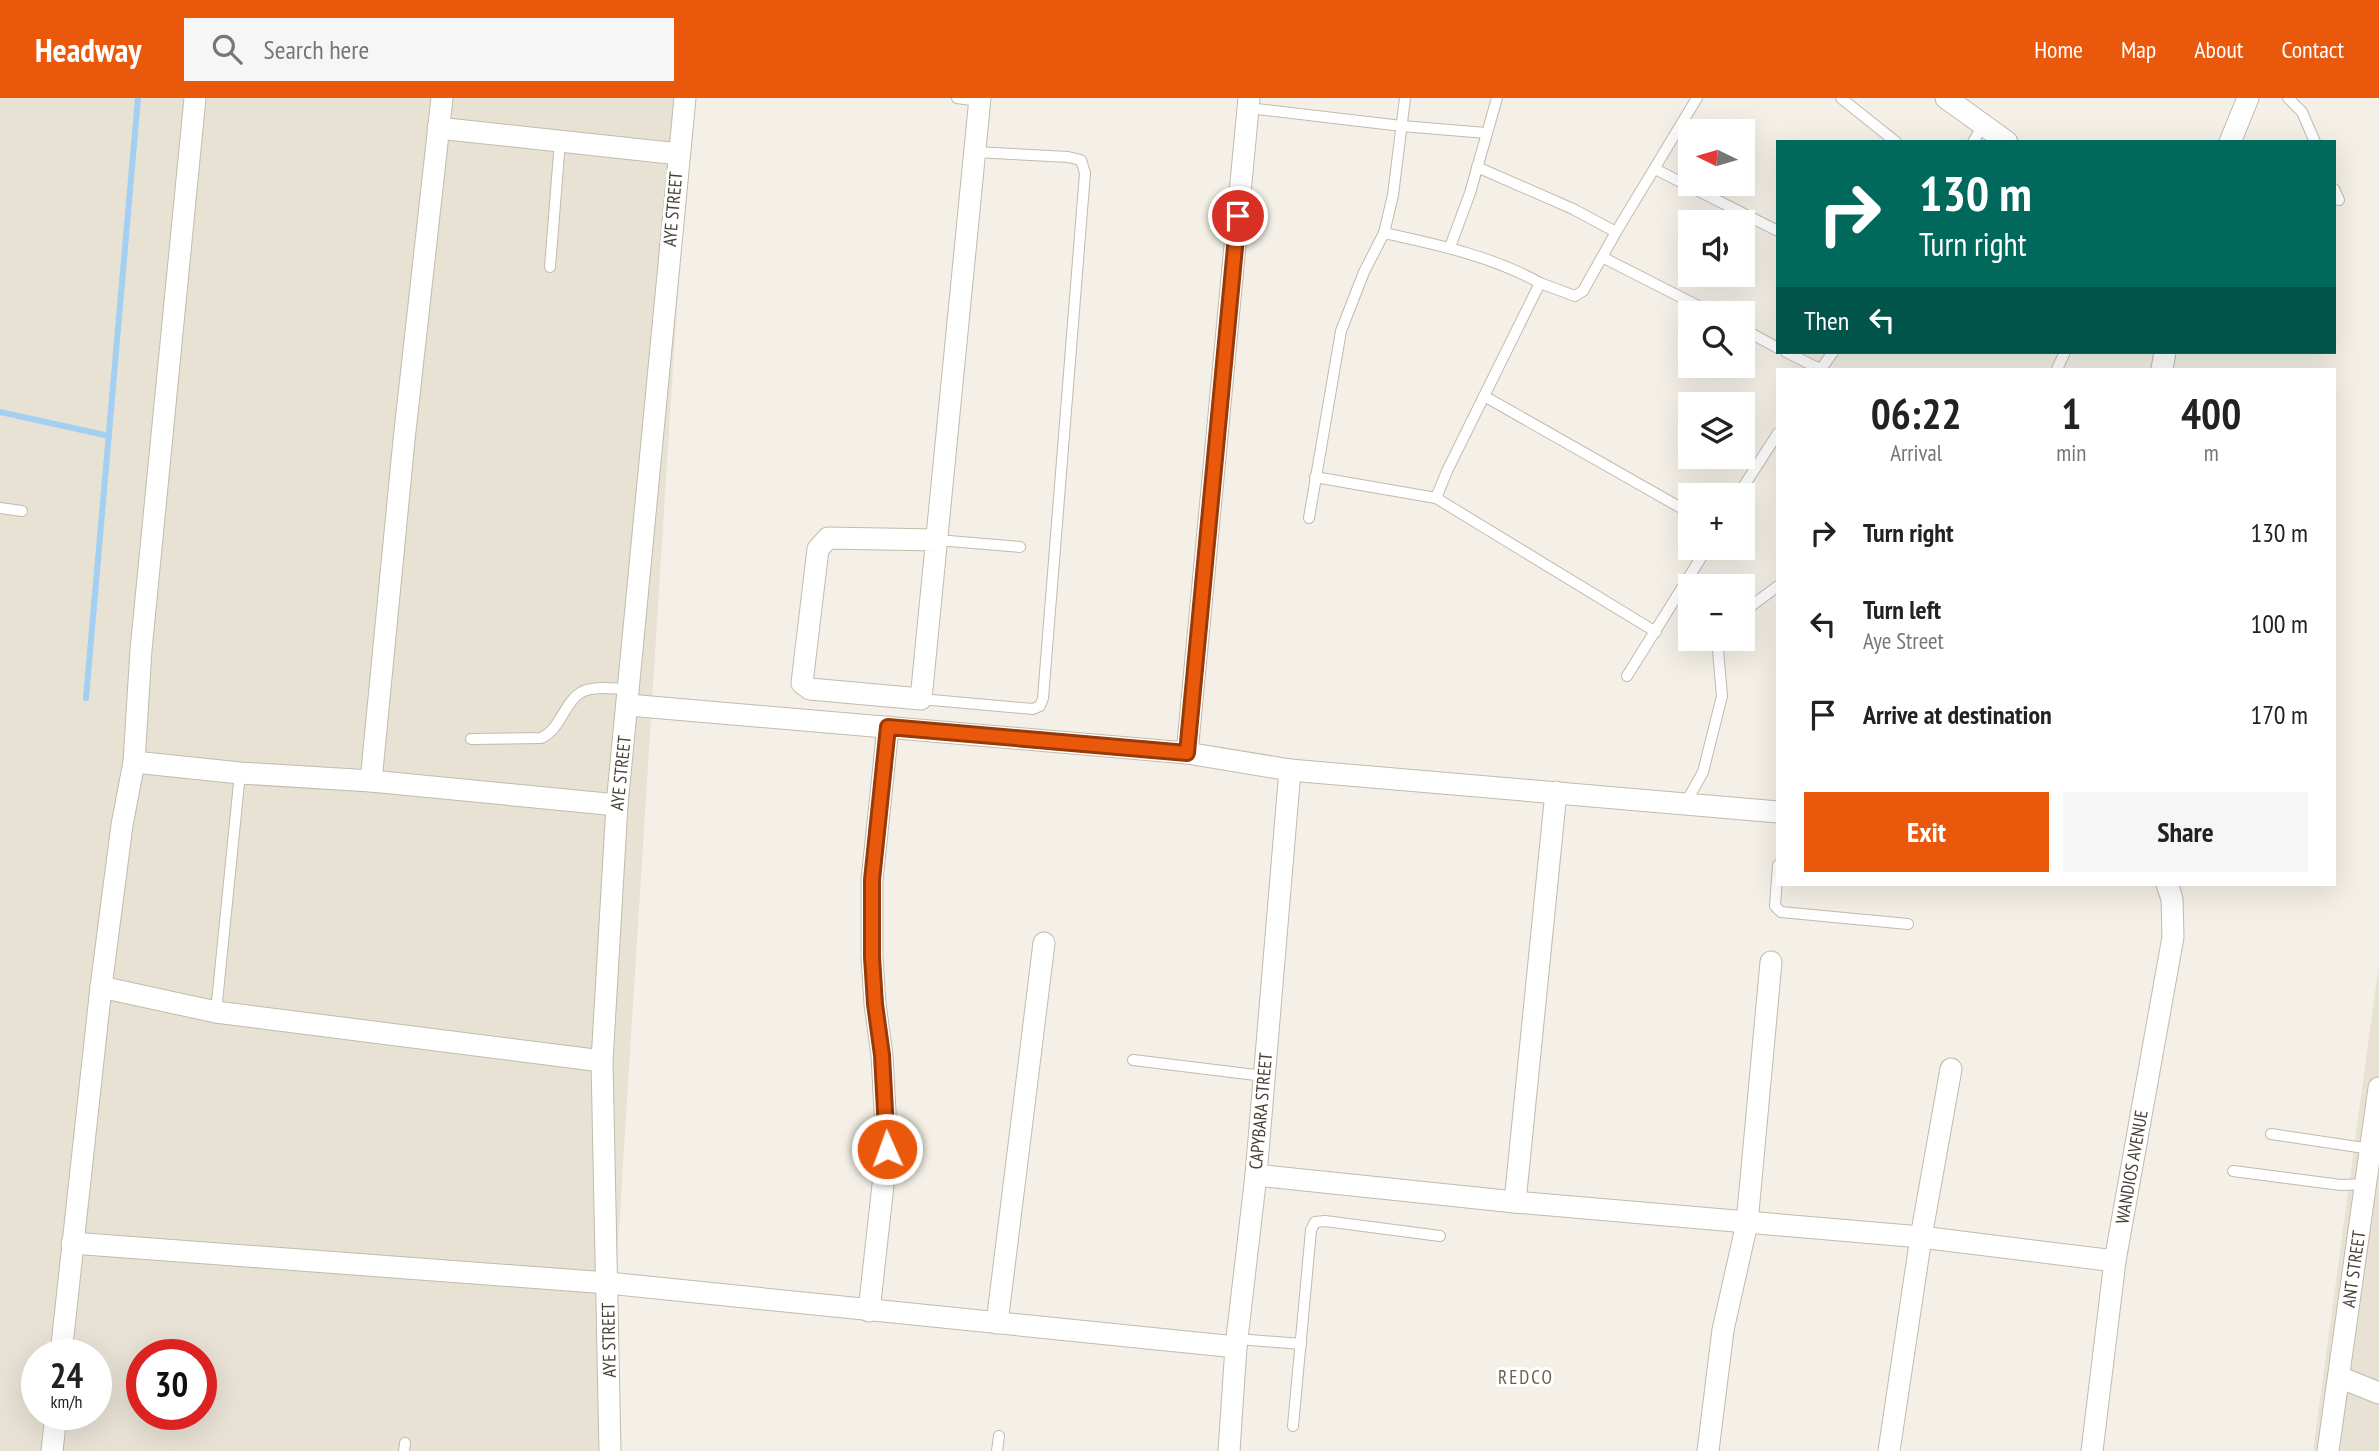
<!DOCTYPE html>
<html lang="en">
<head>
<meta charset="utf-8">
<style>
	body { margin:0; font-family:"PT Sans Narrow",sans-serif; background:#f6f6f6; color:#222; height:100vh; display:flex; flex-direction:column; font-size:26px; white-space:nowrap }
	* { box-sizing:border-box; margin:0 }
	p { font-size:23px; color:#767676 }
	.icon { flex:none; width:38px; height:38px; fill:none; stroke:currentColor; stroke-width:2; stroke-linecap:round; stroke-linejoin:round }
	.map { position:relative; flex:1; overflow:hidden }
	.side { position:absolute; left:1776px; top:270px; width:560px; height:518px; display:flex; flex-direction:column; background:#fff; border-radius:0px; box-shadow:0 7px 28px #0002 }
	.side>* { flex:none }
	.hud { position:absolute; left:1776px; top:42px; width:560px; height:214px; border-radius:0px; box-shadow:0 7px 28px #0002; background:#00695c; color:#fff; overflow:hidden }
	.needle { width:46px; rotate:275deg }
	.buttons { position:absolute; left:1678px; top:21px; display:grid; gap:14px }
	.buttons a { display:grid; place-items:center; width:77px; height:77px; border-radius:0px; background:#fff; box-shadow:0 7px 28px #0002; font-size:35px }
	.speed { position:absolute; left:21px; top:1241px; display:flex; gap:14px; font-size:35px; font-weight:700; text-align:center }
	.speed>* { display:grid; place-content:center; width:91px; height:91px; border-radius:50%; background:#fff; box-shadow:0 7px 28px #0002; line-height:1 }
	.speed small { font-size:18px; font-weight:400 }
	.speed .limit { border:10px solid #d22; background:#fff; color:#111 }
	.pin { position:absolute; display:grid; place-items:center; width:60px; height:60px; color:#fff; margin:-30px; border:4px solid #fff; border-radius:50%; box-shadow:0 2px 7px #0007 }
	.me { position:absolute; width:77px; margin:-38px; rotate:358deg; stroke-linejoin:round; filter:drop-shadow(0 0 5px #0008) }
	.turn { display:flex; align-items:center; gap:24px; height:147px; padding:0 28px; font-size:32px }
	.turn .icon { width:91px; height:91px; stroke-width:2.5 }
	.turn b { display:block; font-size:49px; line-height:60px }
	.then { display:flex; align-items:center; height:66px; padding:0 28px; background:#0003; gap:14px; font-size:26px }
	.eta { display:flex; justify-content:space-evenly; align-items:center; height:119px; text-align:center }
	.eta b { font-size:42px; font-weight:700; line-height:49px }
	.primary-button { display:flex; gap:14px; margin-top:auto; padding:14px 28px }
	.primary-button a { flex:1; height:80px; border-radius:0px; background:#ea580c; color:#fff; font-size:28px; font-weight:700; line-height:80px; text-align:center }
	.primary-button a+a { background:#f6f6f6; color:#222 }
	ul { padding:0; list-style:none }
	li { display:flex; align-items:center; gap:21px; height:91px; padding:0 28px }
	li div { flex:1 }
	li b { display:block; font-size:26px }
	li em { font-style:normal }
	header { display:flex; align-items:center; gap:42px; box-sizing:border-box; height:98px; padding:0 35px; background:#ea580c; color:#fff }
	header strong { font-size:33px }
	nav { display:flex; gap:38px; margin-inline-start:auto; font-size:24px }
	.search { width:490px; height:63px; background:#f6f6f6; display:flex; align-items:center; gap:18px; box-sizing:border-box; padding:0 24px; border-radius:0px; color:#767676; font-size:26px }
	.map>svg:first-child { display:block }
	.residential { fill:#e8e2d5; fill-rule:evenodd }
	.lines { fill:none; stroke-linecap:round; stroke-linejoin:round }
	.stream { stroke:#a2cff2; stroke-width:6 }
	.service-casing { stroke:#c2bbac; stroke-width:12 }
	.minor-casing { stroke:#c2bbac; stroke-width:23 }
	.service { stroke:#fff; stroke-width:10 }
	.minor { stroke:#fff; stroke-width:21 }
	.route-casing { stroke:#983908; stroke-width:18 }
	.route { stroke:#ea580c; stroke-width:12 }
	.labels { text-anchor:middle; stroke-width:6; stroke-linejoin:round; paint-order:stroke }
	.street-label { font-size:18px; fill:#474036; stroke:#fff }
	.neighbourhood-label { font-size:19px; letter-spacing:2px; fill:#6a5f4d; stroke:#fff }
</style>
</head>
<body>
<header>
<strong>Headway</strong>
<div class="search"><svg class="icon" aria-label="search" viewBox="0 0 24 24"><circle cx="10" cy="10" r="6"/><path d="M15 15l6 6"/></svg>Search here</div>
<nav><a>Home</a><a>Map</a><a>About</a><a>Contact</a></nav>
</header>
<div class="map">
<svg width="2379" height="1353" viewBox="0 0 2379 1353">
	<rect width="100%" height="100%" fill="#f4f0e7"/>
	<g class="residential">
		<path d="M0,0H690L605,1353H0ZM37,1256H96V1316H37ZM142,1256H201V1316H142Z"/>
		<polygon points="2379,865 2379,1353 2313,1353"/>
	</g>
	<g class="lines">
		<g class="stream">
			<polyline points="0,314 109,338"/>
			<polyline points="86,600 138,0"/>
		</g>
		<g class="service-casing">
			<g id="service">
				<polyline points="957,0 979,3"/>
				<polyline points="1841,0 1896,44"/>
				<polyline points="2288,0 2302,14 2315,44"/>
				<polyline points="1248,10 1402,28 1486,35"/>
				<polyline points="1973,44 1984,26"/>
				<polyline points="1477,69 1573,111 1616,134"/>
				<polyline points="1655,71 1778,133"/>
				<polyline points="2334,91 2339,102"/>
				<path d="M1384,135C1438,147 1492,158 1540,185L1447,373L1436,400L1656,534"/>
				<polyline points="1450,149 1470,95 1497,0"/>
				<polyline points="1602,159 1712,215"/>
				<polyline points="550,169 560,43"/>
				<polyline points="1540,185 1575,198 1583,193 1616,134 1697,0"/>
				<polyline points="1743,231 1778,250"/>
				<polyline points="1786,254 1820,271"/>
				<polyline points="1821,271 1833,254"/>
				<polyline points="2057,271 2065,254"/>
				<polyline points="1484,298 1690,415"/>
				<polyline points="1315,379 1436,400"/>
				<polyline points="1738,397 1778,335"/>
				<polyline points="0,410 22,413"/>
				<polyline points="1309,420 1341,233 1364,174 1384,135 1393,97 1405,0"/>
				<polyline points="937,442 1020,449"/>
				<polyline points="1743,514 1778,488"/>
				<polyline points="1627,578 1707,450"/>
				<polyline points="921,601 1033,611 1040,608 1043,600 1085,75 1081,62 1068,59 975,54"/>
				<path d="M471,641L541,640C561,631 564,605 580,595C592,587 615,591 629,591"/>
				<polyline points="1685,706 1703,674 1722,598 1717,541"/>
				<polyline points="1778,767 1775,808 1781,814 1908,826"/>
				<polyline points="216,914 240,675"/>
				<polyline points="1133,962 1264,978"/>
				<polyline points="2271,1036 2371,1051"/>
				<polyline points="2233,1073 2341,1087 2366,1086"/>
				<polyline points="1237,1241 1301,1246"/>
				<polyline points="1293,1328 1311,1132 1315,1124 1325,1123 1440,1138"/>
				<polyline points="404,1353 405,1345"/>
				<polyline points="997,1353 999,1338"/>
			</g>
		</g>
		<g class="minor-casing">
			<g id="minor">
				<polyline points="1946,0 2007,44"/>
				<polyline points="438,30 679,56"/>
				<polyline points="2230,44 2248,0"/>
				<polyline points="2162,271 2165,254"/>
				<polyline points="937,442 828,440 818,451 802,585 810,591 921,601 980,0"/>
				<polyline points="628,607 1187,655 1290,672 1778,714"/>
				<polyline points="1187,655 1249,0"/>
				<polyline points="134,664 240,675 371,683 617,707"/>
				<polyline points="371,683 404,342 442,0"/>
				<polyline points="101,889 122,727 134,664 141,552 195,0"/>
				<polyline points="1256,1077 1515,1104 1921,1139 2115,1163"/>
				<polyline points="1515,1104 1556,694"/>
				<polyline points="72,1145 608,1185 1236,1249"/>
				<polyline points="869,1213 887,1051 882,957 875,906 872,859 872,782 888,629"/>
				<polyline points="997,1225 1044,845"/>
				<polyline points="61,1256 101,889 216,914 602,963"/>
				<polyline points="2339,1279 2379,1295"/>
				<polyline points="52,1353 56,1316"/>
				<polyline points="610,1353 602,963 617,707 685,0"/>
				<polyline points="1229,1353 1236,1249 1256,1077 1290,672"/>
				<polyline points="1708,1353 1723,1232 1747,1125 1771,864"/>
				<polyline points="1889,1353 1921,1139 1951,971"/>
				<polyline points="2092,1353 2115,1163 2173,839 2172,801 2167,786"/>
				<polyline points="2328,1353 2379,990"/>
			</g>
		</g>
		<use href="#service" class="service"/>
		<use href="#minor" class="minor"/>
	</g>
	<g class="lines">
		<g class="route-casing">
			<polyline id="route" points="887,1051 882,957 875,906 872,859 872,782 888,629 1187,655 1238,118"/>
		</g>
		<use href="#route" class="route"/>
	</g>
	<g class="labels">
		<g class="street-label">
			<text transform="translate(673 111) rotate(-85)" y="6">AYE STREET</text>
			<text transform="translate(621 675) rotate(-84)" y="6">AYE STREET</text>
			<text transform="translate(1261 1013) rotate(-85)" y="6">CAPYBARA STREET</text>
			<text transform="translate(2132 1069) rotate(-80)" y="6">WANDIOS AVENUE</text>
			<text transform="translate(2354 1171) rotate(-82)" y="6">ANT STREET</text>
			<text transform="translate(609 1242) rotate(-91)" y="6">AYE STREET</text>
		</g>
		<g class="neighbourhood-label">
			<text x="1526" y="1286">REDCO</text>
		</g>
	</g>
</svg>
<div class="buttons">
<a><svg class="needle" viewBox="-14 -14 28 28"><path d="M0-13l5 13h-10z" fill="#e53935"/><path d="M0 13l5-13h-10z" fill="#767676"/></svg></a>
<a><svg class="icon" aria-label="sound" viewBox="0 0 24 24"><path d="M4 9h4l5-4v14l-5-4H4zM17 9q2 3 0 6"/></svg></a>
<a><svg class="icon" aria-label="search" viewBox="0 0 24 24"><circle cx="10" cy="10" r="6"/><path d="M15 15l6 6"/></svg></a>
<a><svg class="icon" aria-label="layers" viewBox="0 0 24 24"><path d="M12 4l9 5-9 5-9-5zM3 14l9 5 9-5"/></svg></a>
<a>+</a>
<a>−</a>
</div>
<div class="speed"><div>24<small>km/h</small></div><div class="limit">30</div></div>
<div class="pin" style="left:1238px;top:118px;background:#d93025"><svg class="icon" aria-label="arrive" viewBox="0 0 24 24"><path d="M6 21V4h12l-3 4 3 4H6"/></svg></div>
<svg class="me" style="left:887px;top:1051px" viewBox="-20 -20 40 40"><circle r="17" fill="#ea580c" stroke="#fff" stroke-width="3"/><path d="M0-11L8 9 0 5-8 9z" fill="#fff"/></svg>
<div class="hud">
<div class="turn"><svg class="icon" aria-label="right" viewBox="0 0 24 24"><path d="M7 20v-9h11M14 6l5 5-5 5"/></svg><div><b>130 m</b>Turn right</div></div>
<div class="then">Then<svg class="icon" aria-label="left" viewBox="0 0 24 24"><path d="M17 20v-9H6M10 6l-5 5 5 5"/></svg></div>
</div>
<section class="side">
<div class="eta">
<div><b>06:22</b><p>Arrival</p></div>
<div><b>1</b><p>min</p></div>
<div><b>400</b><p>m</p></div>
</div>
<ul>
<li><svg class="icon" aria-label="right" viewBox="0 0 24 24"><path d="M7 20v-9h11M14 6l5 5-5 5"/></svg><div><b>Turn right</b></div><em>130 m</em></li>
<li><svg class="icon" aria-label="left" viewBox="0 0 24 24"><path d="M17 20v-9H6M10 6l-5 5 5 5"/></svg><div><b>Turn left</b><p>Aye Street</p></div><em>100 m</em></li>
<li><svg class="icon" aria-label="arrive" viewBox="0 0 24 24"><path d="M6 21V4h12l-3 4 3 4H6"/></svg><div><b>Arrive at destination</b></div><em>170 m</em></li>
</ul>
<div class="primary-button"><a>Exit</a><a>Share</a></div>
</section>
</div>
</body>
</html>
